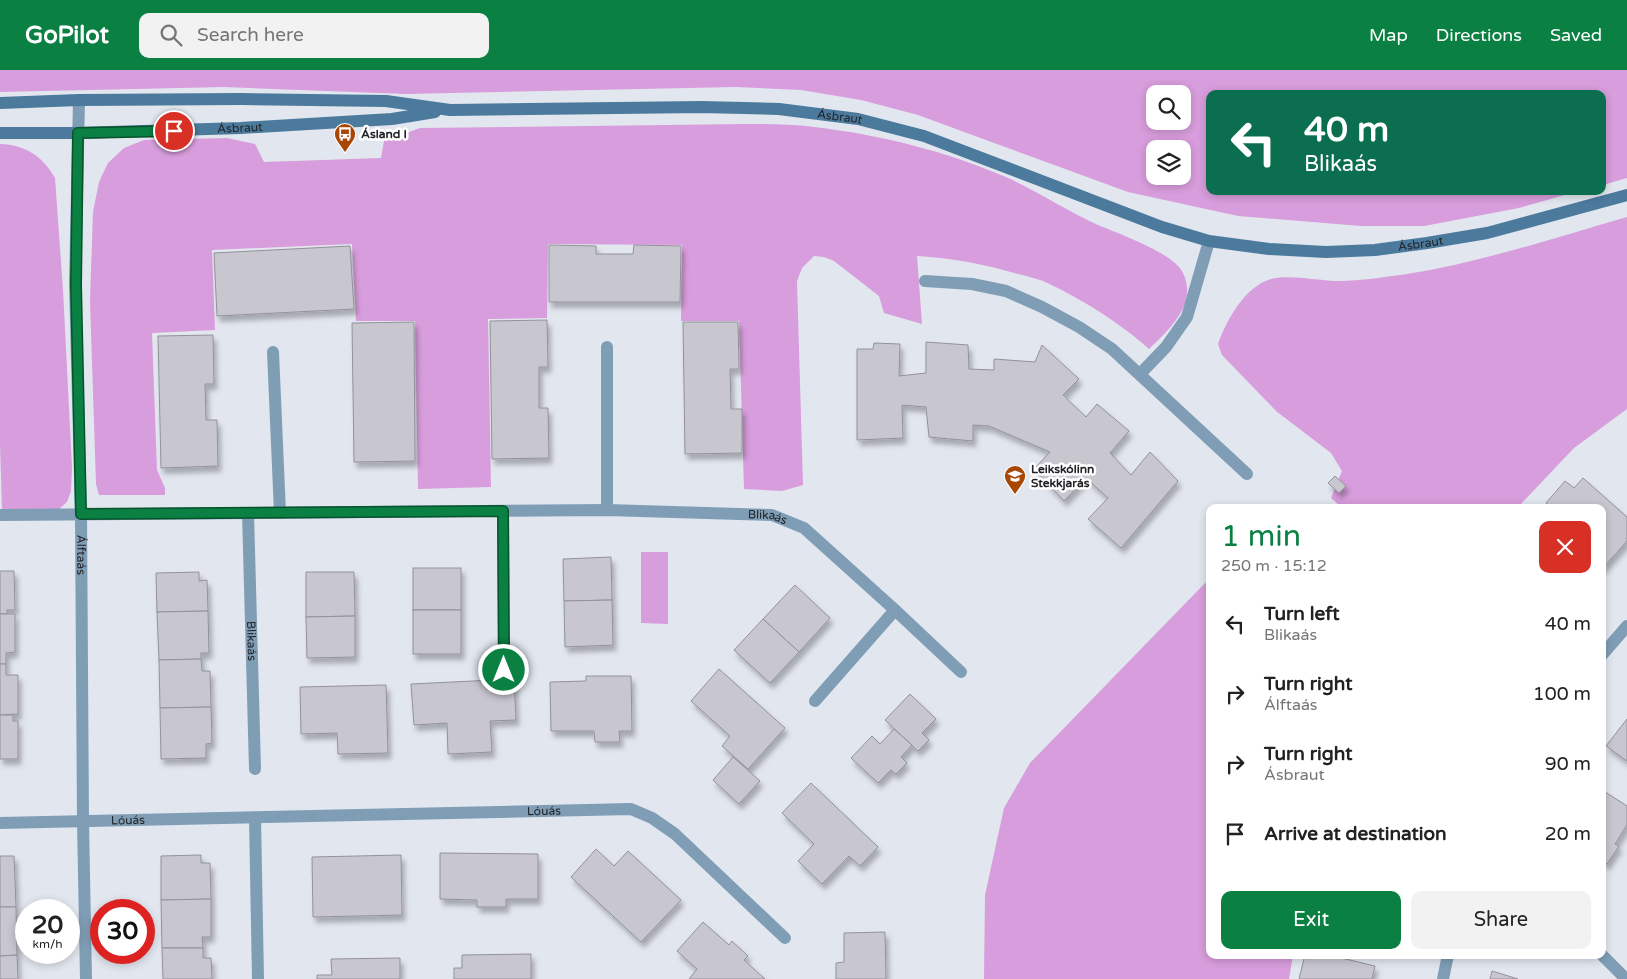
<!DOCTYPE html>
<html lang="en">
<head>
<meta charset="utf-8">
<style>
	body { margin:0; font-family:"Varela Round",sans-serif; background:#f2f2f2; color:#222; height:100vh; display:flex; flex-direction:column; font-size:19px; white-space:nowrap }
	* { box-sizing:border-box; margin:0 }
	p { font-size:16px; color:#767676 }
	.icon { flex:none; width:28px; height:28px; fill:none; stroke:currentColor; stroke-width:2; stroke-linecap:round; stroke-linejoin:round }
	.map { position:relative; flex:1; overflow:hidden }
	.sheet { position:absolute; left:1206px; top:434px; width:400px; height:455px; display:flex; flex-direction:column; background:#fff; border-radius:10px; box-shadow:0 2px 8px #0003 }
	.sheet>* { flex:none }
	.banner { position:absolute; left:1206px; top:20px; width:400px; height:105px; border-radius:10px; box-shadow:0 2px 8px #0003; background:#0b6e4f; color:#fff; overflow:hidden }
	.buttons { position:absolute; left:1146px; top:15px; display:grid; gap:10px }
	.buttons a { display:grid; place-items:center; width:45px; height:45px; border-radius:10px; background:#fff; box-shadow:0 2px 8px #0003; font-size:25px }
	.speed { position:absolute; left:15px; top:829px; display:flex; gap:10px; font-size:25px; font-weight:700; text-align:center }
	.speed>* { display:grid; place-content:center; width:65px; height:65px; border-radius:50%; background:#fff; box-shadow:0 2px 8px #0003; line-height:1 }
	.speed small { font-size:12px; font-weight:400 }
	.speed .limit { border:8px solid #d22; background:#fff; color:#111 }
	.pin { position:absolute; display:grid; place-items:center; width:42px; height:42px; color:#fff; margin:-21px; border:2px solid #fff; border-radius:50%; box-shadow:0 1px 5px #0007 }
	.me { position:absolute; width:55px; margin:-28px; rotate:0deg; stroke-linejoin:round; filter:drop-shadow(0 0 4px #0008) }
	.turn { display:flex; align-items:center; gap:18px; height:105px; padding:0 15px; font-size:22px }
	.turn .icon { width:65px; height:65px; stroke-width:2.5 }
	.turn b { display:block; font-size:35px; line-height:42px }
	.round { display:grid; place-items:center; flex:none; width:52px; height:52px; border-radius:10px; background:#f2f2f2 }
	.head { display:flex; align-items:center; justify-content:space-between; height:85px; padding:0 15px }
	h1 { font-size:30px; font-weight:600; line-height:38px; color:#0b8043 }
	.cta { display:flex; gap:10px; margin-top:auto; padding:10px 15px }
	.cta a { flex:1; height:58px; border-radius:10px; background:#0b8043; color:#fff; font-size:20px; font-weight:600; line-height:58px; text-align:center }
	.cta a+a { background:#f2f2f2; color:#222 }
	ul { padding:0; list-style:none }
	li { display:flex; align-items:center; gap:15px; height:70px; padding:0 15px }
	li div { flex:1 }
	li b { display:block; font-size:19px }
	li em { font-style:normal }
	header { display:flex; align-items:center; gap:30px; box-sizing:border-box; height:70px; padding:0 25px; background:#0b8043; color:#fff }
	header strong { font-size:24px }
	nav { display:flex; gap:28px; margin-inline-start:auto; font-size:18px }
	.search { width:350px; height:45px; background:#f2f2f2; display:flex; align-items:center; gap:12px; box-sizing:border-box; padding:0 18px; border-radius:10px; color:#767676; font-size:19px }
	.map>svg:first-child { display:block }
	.green { fill:#d89ddc; fill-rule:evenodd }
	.building { fill:#c8c6cf; stroke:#93919a; filter:url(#shadow) }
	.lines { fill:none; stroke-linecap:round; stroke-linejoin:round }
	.lane { stroke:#7f9eb6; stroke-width:12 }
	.street { stroke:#7f9eb6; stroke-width:12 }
	.secondary { stroke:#4b7a9d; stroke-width:12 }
	.route-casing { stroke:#07532c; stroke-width:12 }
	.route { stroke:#0b8043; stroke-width:9 }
	.labels { text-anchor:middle; stroke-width:5; stroke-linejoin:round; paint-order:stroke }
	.street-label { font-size:12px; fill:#222326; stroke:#fff }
	.poi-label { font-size:12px; font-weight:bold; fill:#222326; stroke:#fff; text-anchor:start }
</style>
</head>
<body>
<header>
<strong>GoPilot</strong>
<div class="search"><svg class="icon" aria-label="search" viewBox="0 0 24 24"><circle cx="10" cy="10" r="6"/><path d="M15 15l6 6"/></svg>Search here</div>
<nav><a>Map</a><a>Directions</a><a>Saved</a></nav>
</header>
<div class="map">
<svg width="1627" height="909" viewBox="0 0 1627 909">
	<defs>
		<filter id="shadow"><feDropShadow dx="3" dy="5.5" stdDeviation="2.5" flood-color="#0004"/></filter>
	</defs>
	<rect width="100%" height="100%" fill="#e2e6ef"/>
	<g class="green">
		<path d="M0,0H1627V108L1603,115L1602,24H1210V121H1579L1519,138L1424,156H1361L1238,146L1128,122L918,45L861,30L801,20L736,17L406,24L224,17L0,22ZM1155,24H1182V51H1155ZM1155,79H1182V106H1155Z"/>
		<path d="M746,54C769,54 792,54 814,57C881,65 946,81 1008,108C1039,122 1067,141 1098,155C1119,164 1174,183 1183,203C1198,234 1169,260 1149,279C1122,254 1077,226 1043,211C1035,208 1026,206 1018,204C984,194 952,188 917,186L922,254L884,243L879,226L834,191L824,187L814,186L802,198L797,211L803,415L782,421L744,419L739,251H681L682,175L548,174L547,248L488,249L491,417L418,419L415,251H356L352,174L212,180L215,260L152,263L157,400L165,418V425H99L96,414L90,231L93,142L99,112L108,93L124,78L144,70L227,68L255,74L264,92L381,88L384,71L420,58Z"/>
		<path d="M0,74C26,75 42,86 55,108L63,220L72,397L71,421L67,432L57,441L2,442L0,372Z"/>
		<path d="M1627,147V339L1574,378L1518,437H1341L1331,428L1342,401L1331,383L1276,341L1222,285L1218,274C1226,251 1245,216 1271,209C1289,204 1320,211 1339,211C1361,211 1385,207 1407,204C1482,192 1554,168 1627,147Z"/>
		<polygon points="641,482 668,482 668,554 641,553"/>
		<polygon points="1210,508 1210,885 1293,885 1289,909 984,909 985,825 1004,738 1030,693"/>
	</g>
	<g class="building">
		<polygon points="549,175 596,176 596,184 633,184 634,175 681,176 680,232 549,232"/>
		<polygon points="350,176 354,239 217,246 214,183"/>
		<polygon points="547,250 548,297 539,297 539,338 548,338 549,388 492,389 490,251"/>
		<polygon points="414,252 415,391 354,392 352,253"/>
		<polygon points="683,252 738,252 739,299 730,299 731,339 742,339 742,383 685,384"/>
		<polygon points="213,265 214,314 205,314 206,350 217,350 218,396 161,398 158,266"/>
		<polygon points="926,272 968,275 969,299 994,300 994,289 1035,292 1042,275 1079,309 1063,325 1086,347 1097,334 1129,361 1110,383 1131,405 1150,382 1178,411 1121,478 1088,449 1108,428 1086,408 1064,431 1034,399 1050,382 989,356 973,355 973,371 929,367 926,337 902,335 903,368 857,370 857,279 873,279 874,273 900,274 899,306 926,303"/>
		<polygon points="1335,406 1346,416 1339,423 1328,413"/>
		<polygon points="1583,408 1627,447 1627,471 1602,499 1602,438 1552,438 1546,433 1565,411 1574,418"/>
		<polygon points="611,487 612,530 564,531 563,489"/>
		<rect x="413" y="498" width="48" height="42"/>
		<polygon points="0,501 14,501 15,540 7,540 7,544 0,544"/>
		<polygon points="199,502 199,511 207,510 208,541 157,542 156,503"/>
		<polygon points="306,502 354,502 355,546 306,547"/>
		<polygon points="795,515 830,548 799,582 763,549"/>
		<polygon points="612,530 613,575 565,577 564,531"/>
		<rect x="413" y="540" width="48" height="44"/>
		<polygon points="208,541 209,583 201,583 201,589 159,590 157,542"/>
		<polygon points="0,544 15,544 15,582 6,583 6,594 0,594"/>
		<polygon points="355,546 355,587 307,588 306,547"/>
		<polygon points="763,549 799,582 770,613 734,580"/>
		<polygon points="201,589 202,601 210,601 211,637 160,638 159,590"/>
		<polygon points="0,594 6,594 6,605 18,605 18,644 0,645"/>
		<polygon points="719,599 785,658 748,699 722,676 730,666 691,631"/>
		<polygon points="586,606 631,606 632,661 619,661 620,672 595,672 594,661 551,661 550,612 586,611"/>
		<polygon points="514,609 516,650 490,651 492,682 448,684 447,653 414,655 411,614"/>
		<polygon points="386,615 388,683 338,684 337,663 301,664 300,617"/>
		<polygon points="910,624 936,649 922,663 929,670 918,681 885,650"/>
		<polygon points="211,637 212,673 206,674 206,688 161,689 160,638"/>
		<polygon points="0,645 13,645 13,651 18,651 18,689 0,689"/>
		<polygon points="1627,649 1627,691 1606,676"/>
		<polygon points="894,659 912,675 901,687 907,693 896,704 891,700 878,713 851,688 872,666 880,674"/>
		<polygon points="733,687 760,711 739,734 713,710"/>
		<polygon points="811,713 878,777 860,796 849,786 822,814 798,791 814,774 782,743"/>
		<polygon points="1602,720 1627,736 1627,755 1615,774 1619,776 1607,794 1602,792"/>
		<polygon points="596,779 614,796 628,781 681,830 641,872 571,807"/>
		<polygon points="440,783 538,784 538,829 506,829 506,837 477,837 477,830 440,829"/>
		<polygon points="201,785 201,793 210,793 211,829 161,830 161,786"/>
		<polygon points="401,785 402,845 313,847 312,787"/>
		<polygon points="0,786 14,786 16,837 0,837"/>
		<polygon points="211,829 211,867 202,867 203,878 162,878 161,830"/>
		<polygon points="0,837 16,837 17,885 0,886"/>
		<polygon points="703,852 729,875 732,871 748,886 744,890 765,909 689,909 697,899 677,881"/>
		<polygon points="885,862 886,909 836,909 836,893 844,892 844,863"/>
		<polygon points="162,878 203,878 203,888 211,888 212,909 163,909"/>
		<polygon points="531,884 531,909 454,909 454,898 462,898 462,885"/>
		<polygon points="17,885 18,909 0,909 0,886"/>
		<polygon points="1305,885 1329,885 1375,896 1372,909 1299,909"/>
		<polygon points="400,888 400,909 317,909 317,905 332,905 331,889"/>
		<polygon points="1492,901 1518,909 1490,909"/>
	</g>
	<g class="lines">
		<polyline class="lane" points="925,211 972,214 1006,221 1042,237 1079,257 1112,279 1247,404"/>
		<g class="street">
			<path id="s1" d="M79,30L75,214L81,445L83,751L86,909"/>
			<polyline points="607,277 607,440"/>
			<polyline points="273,282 280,443"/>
			<polyline points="1140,304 1166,277 1187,247 1209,171"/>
			<polyline points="503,441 504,600"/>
			<path id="s2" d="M248,443L255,699"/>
			<path id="s3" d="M0,445L607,440L772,445L804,458L895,540L961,602"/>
			<polyline points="1602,585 1627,556"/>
			<polyline points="815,631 895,540"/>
			<polyline points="255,748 258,909"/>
			<path id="s4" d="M0,753L631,739L652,748L675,764L785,868"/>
			<polyline points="1602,885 1626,909"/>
			<polyline points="1443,909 1448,885"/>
		</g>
		<g class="secondary">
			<path id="s5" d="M0,33L79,30L241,29L386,31L450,40L702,37L779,39L858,49L924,66L1162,157L1209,171L1269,179L1326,182L1375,180L1427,173L1487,163L1627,125"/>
			<path id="s6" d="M0,63H78L241,58L392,49L435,42"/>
		</g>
	</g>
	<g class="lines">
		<g class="route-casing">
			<polyline id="route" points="174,61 78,63 76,214 81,444 503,441 504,600"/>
		</g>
		<use href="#route" class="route"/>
	</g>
	<defs>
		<g id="bus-pin" transform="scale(1.125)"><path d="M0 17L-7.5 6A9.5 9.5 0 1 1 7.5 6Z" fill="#a84703" stroke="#fff"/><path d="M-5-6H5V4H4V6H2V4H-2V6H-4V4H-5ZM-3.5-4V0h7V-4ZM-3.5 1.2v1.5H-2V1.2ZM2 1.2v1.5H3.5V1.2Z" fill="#fff"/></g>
		<g id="school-pin" transform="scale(1.125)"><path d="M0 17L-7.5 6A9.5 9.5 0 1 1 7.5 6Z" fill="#a84703" stroke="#fff"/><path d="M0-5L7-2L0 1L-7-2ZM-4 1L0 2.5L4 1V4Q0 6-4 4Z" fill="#fff"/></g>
	</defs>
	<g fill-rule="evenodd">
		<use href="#bus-pin" x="345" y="64"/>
		<use href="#school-pin" x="1015" y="406"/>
	</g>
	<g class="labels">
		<g class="street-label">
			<text dy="4" stroke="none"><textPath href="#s5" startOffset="841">Ásbraut</textPath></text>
			<text dy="4" stroke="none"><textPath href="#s6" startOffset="240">Ásbraut</textPath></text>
			<text dy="4" stroke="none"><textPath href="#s5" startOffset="1444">Ásbraut</textPath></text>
			<text dy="4" stroke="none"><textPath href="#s3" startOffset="768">Blikaás</textPath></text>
			<text dy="4" stroke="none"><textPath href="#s1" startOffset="455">Álftaás</textPath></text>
			<text dy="4" stroke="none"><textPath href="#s2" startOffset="128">Blikaás</textPath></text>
			<text dy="4" stroke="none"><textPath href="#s4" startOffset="544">Lóuás</textPath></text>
			<text dy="4" stroke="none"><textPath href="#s4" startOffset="128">Lóuás</textPath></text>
		</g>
		<g class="poi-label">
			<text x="361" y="68">Ásland I</text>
			<text x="1031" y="403">Leikskólinn<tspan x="1031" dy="14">Stekkjarás</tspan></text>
		</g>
	</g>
</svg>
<div class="buttons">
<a><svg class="icon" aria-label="search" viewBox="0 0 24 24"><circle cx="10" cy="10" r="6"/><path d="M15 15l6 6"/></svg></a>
<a><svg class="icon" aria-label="layers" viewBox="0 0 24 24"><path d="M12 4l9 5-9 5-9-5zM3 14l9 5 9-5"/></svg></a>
</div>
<div class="speed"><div>20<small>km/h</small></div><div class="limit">30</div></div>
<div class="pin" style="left:174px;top:61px;background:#d93025"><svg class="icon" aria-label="arrive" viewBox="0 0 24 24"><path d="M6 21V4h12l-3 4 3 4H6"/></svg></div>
<svg class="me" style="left:504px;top:600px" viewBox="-20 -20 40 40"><circle r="17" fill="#0b8043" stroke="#fff" stroke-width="3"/><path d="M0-11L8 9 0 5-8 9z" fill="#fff"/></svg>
<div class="banner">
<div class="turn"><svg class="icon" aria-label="left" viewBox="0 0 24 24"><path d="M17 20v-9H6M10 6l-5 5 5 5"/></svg><div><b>40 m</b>Blikaás</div></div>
</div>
<section class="sheet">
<div class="head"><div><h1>1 min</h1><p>250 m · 15:12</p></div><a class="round" style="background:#d93025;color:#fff"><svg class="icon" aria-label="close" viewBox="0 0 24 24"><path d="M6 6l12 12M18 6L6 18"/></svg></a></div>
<ul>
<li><svg class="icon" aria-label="left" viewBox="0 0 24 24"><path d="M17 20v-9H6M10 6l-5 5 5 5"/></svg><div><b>Turn left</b><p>Blikaás</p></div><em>40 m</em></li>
<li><svg class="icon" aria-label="right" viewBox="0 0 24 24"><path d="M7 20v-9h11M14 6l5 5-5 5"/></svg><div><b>Turn right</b><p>Álftaás</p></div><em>100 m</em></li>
<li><svg class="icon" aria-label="right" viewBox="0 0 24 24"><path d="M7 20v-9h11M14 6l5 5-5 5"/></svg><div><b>Turn right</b><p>Ásbraut</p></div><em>90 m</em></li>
<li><svg class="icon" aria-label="arrive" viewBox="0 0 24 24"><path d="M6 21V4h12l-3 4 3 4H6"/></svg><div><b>Arrive at destination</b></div><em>20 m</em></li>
</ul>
<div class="cta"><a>Exit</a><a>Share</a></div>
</section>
</div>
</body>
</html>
